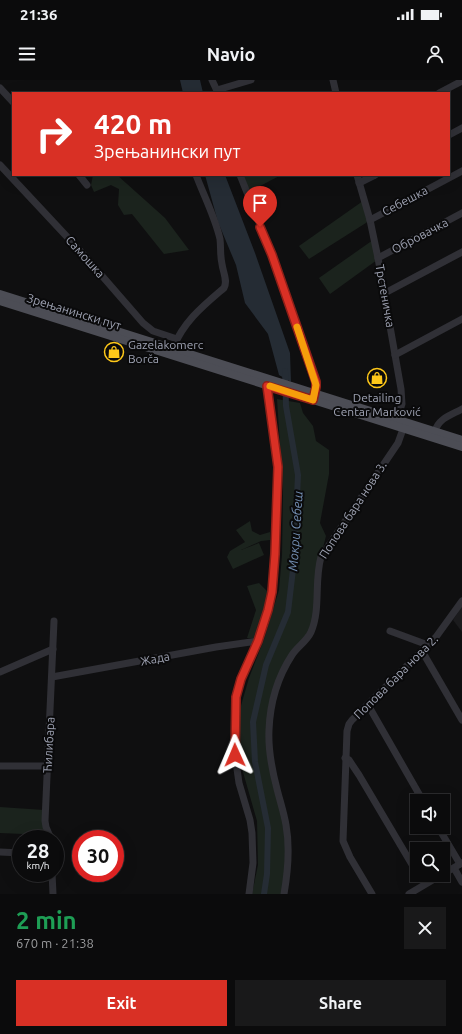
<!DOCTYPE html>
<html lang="en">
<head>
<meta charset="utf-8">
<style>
	body { margin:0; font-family:Ubuntu,sans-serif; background:#19191a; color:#f1f3f6; height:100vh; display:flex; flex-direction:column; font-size:15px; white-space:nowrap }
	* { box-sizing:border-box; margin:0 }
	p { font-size:13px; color:#9a9b9d }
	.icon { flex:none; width:22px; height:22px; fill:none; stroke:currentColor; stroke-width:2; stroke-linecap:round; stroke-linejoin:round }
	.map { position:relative; height:814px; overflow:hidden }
	.details { display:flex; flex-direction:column; background:#0b0b0c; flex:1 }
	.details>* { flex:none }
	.hud { position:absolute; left:12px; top:12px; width:438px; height:84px; border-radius:0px; box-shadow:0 4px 16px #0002,0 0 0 1px #2b2b2d; background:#d93025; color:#fff; overflow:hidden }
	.buttons { position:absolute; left:410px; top:714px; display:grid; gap:8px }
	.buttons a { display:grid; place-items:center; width:40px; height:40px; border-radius:0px; background:#0b0b0c; box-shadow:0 4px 16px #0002,0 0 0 1px #2b2b2d; font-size:20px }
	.speed { position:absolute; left:12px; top:750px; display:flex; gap:8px; font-size:20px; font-weight:700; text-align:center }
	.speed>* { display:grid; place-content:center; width:52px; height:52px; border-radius:50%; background:#0b0b0c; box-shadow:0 4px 16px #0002,0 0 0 1px #2b2b2d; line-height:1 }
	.speed small { font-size:10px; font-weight:400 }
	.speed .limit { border:6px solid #d22; background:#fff; color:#111 }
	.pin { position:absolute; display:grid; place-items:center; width:34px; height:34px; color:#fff; margin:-41px -17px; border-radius:50% 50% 50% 0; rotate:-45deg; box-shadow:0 0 4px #0007 }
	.pin .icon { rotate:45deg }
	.me { position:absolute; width:44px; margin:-22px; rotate:359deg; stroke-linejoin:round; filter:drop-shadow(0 0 3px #0008) }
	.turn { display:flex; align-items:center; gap:14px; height:84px; padding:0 16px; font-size:18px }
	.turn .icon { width:52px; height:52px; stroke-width:2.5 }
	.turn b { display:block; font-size:28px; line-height:34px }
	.round { display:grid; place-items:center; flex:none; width:42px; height:42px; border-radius:0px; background:#19191a }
	.overview { display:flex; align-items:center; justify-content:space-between; height:68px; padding:0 16px }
	h1 { font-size:24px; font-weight:600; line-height:30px; color:#1e9e55 }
	.cta { display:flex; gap:8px; margin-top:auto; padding:8px 16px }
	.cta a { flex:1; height:46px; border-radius:0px; background:#d93025; color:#fff; font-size:16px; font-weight:600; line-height:46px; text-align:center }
	.cta a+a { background:#19191a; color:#f1f3f6 }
	.status { display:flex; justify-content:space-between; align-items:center; height:28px; padding:0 20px; background:#0b0b0c; direction:ltr }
	.status svg { height:11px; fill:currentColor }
	header { display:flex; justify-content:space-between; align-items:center; height:52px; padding:0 16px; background:#0b0b0c; font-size:18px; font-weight:600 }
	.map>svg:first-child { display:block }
	.built { fill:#1b1b1d }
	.green { fill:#1b231d }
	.water { fill:#252c34 }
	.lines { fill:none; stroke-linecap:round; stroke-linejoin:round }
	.canal { stroke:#252c34; stroke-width:6 }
	.minor { stroke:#303036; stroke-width:7 }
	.major { stroke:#4c4d55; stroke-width:8 }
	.route-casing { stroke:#8d1f18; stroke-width:10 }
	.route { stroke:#d93025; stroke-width:7 }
	.slow { stroke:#f59e0b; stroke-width:7 }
	.labels { text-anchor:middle; stroke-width:4; stroke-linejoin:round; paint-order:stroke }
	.street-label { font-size:12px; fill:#9fa3b3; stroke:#0a0a0b }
	.poi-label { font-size:12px; fill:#9fa3b3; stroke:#0a0a0b; text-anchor:start }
	.water-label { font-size:13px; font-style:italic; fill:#728db1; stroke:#0a0a0b }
</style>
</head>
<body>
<div class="status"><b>21:36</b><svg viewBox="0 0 49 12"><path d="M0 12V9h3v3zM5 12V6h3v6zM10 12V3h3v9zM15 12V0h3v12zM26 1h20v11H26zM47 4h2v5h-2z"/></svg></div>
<header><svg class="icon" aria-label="menu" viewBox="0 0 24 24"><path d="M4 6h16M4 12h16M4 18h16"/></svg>Navio<svg class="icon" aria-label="person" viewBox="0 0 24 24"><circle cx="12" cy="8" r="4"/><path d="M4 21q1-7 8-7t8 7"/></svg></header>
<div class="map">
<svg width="462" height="814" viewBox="0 0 462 814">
	<rect width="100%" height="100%" fill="#0f0f10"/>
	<polygon class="built" points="462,526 462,552 453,540"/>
	<g class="green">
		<polygon points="93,95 117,95 165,138 189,170 164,174 132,134 124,135 118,125 119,109 111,105 94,112 91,105"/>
		<polygon points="240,95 281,95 245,114"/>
		<polygon points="363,121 369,141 309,179 299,166"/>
		<polygon points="373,160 377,180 330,214 319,198"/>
		<polygon points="277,319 300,323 303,333 313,346 316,361 329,370 329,394 320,443 326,456 317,491 314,541 274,613 269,666 286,744 284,814 252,814 258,785 257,741 239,678 240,629 249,598 264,559 279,510 282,475 283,411"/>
		<polygon points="250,441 252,451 260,455 270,452 270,460 261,461 241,470 259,463 264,475 233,489 227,477 230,471 245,462 236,450"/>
		<polygon points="259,503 268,512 267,525 257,558 247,558 256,530 247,506"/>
		<polygon points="0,727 44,730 46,755 0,753"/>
	</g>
	<g class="water">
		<polygon points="180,0 200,0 203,13 183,13"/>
		<polygon points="205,95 225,95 255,173 290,273 291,302 279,295 268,254 245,223 236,185 218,142"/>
	</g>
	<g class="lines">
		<polyline class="canal" points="264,814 267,794 268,748 255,682 253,642 266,585 288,532 294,481 298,395 286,326 285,291"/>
		<g class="minor">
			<polyline points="212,0 218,13"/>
			<polyline points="333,0 336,13"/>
			<polyline points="0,8 13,22"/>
			<polyline points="217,10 251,0"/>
			<polyline points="439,13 462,1"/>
			<polyline points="449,55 462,48"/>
			<polyline points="0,85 83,174 143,243 153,251 177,259"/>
			<polyline points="79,95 87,105"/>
			<polyline points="240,95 272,175 312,290 316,307 313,319"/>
			<polyline points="357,95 370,140 378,178 401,309 402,324 397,339"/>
			<polyline points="359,103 375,95"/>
			<polyline points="370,140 462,91"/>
			<polyline points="378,178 462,133"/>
			<polyline points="385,213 462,172"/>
			<path d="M173,268C184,241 203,226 224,208C228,201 223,192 222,184C220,176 221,167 220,159C215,137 204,116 196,95"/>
			<polyline points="395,275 462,239"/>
			<path d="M435,351C439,338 451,335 462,329"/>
			<polyline points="390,551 428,565"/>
			<polyline points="422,571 462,640"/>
			<polyline points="0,592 53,569"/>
			<polyline points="52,597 216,567 258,561"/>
			<polyline points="368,625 423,721"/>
			<polyline points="345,678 349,680 359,695 417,793"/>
			<polyline points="0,686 48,686"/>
			<polyline points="438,747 460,784"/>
			<polyline points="51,759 46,747 45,741 54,541"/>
			<polyline points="0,772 21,773"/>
			<polyline points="454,788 462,802"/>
			<polyline points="52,793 53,814"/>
			<polyline points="443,794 462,783"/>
			<polyline points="249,814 253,783 252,753 250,740 239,703 235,675 235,630 236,617 238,607 258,561 268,530 271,512 276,458 278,387 267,306"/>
			<path d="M284,814C288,791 290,767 286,745C284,733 280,721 277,709C272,690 268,670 269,650C270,623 277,598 292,575C297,567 307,561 311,552C321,529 314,501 321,477L398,363L403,349"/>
			<polyline points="372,814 350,777 343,761 347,651 349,644 352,640 436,557 462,521"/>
			<polyline points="409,814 441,795"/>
		</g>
		<g class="major">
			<polyline points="0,214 462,360"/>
			<polyline points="0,221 462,367"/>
		</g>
	</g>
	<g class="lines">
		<g class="route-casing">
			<polyline id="route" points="235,675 236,617 241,599 258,561 268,530 272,512 275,474 278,387 267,306 313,320 316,307 316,302 272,175 260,147"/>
		</g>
		<use href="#route" class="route"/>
		<polyline class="slow" points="270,306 313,320 316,305 297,247"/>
	</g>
	<defs>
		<g id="shop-ring" transform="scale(1)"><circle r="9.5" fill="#0a0a0b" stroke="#fec819" stroke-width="1.5"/><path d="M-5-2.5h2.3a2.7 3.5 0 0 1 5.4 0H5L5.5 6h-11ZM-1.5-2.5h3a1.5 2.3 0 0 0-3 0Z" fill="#fec819"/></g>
	</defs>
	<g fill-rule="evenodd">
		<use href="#shop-ring" x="114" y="272"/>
		<use href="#shop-ring" x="377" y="298"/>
	</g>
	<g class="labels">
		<g class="street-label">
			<text transform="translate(405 121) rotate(-28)" y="4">Себешка</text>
			<text transform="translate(420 156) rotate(-28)" y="4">Обровачка</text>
			<text transform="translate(85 177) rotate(48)" y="4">Самошка</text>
			<text transform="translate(385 216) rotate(80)" y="4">Трстеничка</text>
			<text transform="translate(74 232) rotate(17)" y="4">Зрењанински пут</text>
			<text transform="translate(353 430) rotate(-57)" y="4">Попова бара нова 3.</text>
			<text transform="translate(155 579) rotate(-11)" y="4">Жада</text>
			<text transform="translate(396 597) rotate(-45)" y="4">Попова бара нова 2.</text>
			<text transform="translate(49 665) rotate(-87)" y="4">Ћилибара</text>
		</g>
		<g class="poi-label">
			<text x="128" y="269">Gazelakomerc<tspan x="128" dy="14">Borča</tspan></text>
			<text x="377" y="322" text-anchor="middle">Detailing<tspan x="377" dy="14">Centar Marković</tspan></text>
		</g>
		<g class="water-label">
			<text transform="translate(295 451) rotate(-86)" y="5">Мокри Себеш</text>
		</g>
	</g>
</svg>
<div class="buttons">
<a><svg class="icon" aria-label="sound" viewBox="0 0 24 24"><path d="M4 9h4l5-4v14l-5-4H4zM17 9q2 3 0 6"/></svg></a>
<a><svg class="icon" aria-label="search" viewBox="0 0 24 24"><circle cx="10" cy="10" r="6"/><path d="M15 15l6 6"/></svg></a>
</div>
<div class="speed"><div>28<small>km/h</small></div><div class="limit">30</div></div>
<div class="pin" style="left:260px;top:147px;background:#d93025"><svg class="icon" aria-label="arrive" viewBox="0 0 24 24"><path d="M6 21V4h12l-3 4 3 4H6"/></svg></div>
<svg class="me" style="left:235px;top:675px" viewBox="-20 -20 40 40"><path d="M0-17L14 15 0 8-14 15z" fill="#d93025" stroke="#fff" stroke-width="4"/></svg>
<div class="hud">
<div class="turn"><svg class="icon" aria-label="right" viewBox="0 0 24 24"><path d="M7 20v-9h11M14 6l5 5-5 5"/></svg><div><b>420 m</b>Зрењанински пут</div></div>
</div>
</div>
<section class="details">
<div class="overview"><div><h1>2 min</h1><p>670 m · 21:38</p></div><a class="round"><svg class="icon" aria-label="close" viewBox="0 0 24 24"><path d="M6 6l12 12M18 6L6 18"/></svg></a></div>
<div class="cta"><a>Exit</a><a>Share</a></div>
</section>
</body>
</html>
